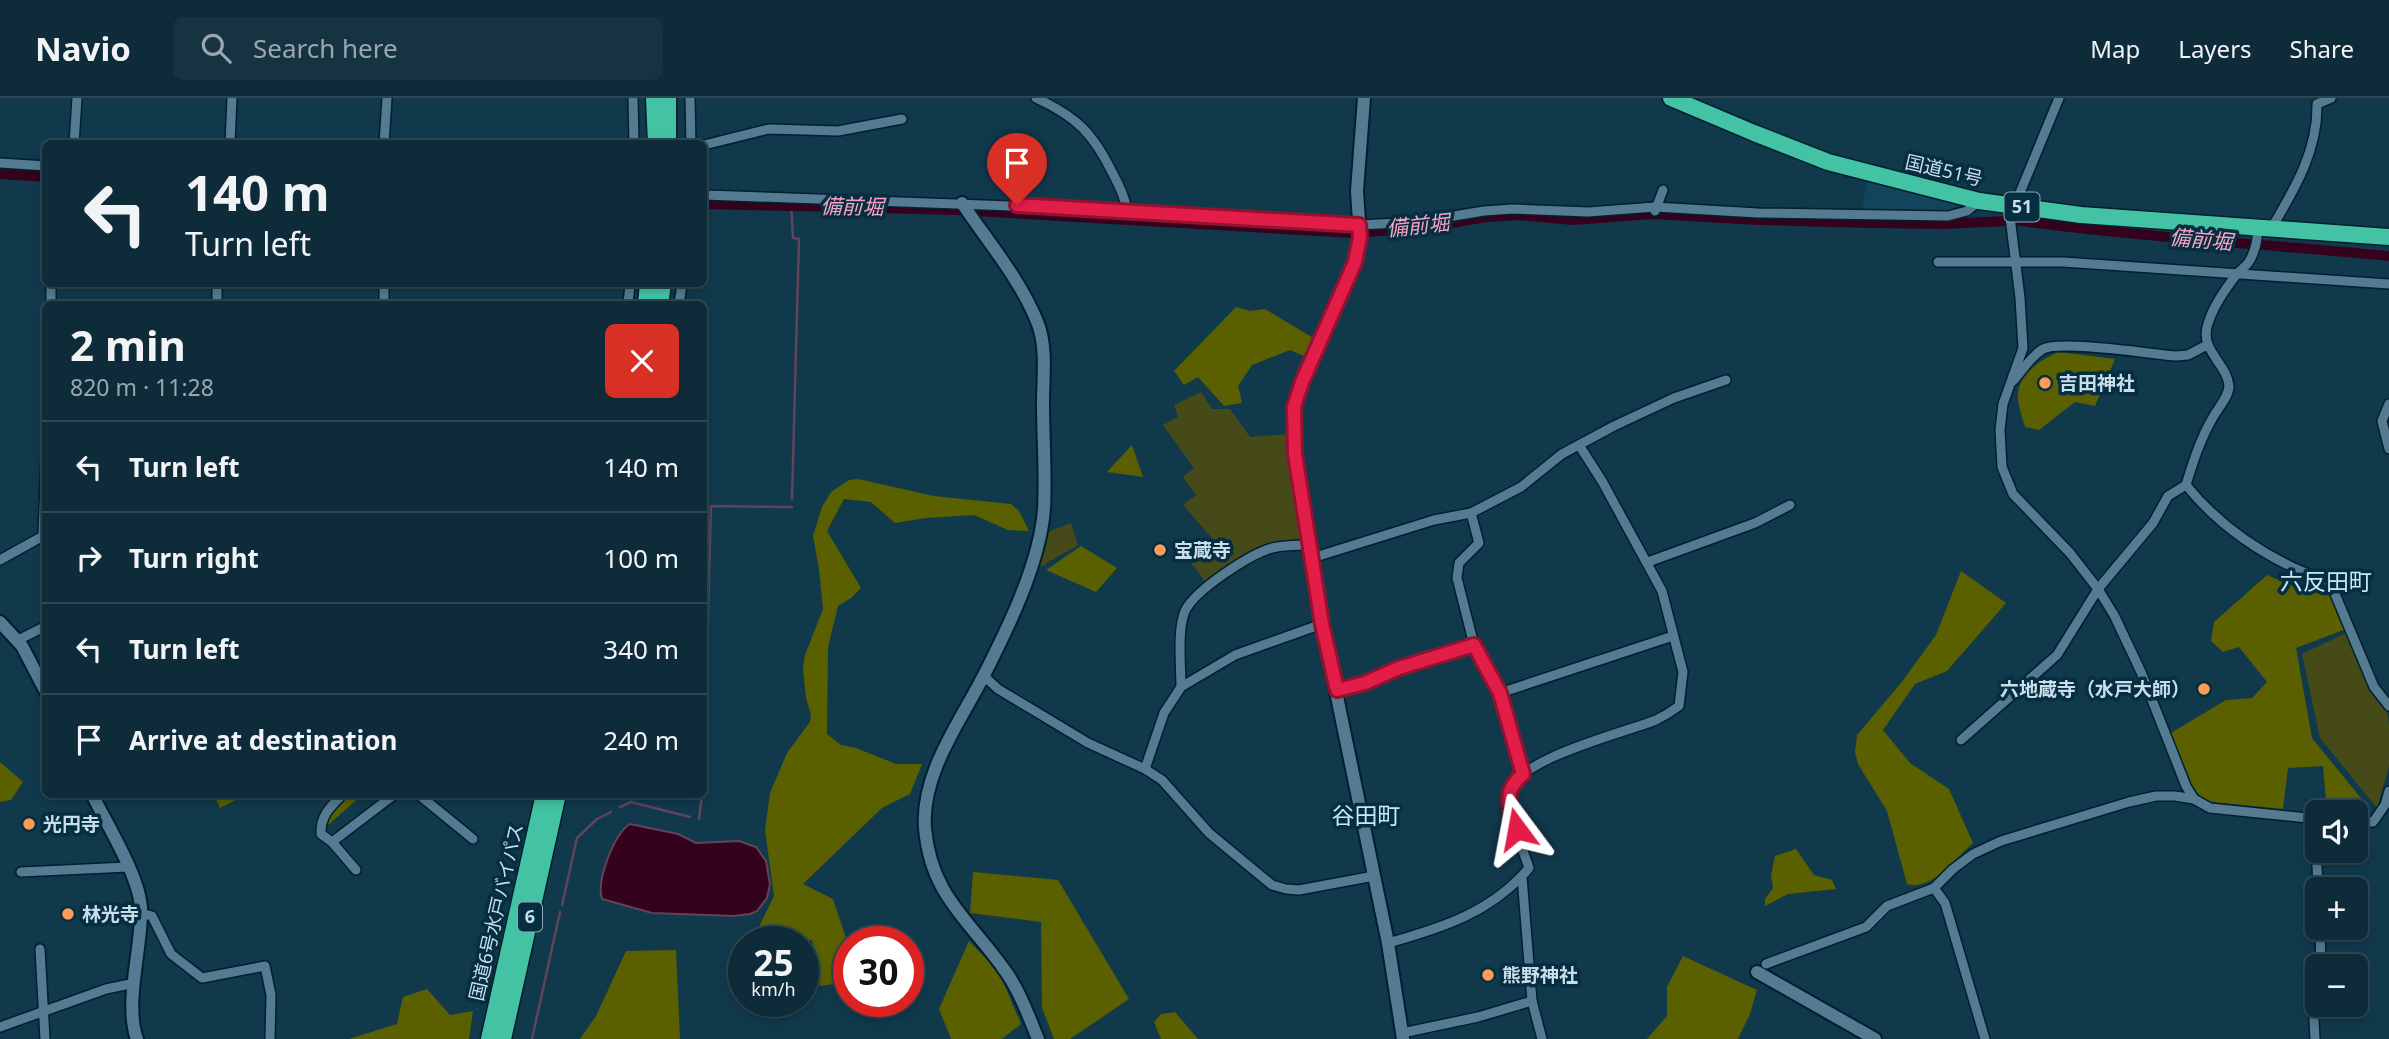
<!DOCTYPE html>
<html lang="en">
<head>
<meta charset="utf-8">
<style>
	body { margin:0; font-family:"Noto Sans","Noto Sans JP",sans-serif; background:#163341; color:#f1f3f6; height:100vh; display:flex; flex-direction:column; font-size:26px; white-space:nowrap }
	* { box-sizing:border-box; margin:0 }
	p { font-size:23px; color:#9aa7ae }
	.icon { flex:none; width:38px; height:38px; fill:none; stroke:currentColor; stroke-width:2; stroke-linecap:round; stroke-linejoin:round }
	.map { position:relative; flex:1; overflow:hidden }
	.panel { position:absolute; left:42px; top:203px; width:665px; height:497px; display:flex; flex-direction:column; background:#0d2b39; border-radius:10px; box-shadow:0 4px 10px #0003,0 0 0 2px #2d4753 }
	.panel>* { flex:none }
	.guide { position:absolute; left:42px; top:42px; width:665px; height:147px; border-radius:10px; box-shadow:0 4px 10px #0003,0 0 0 2px #2d4753; background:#0d2b39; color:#f1f3f6; overflow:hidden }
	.tools { position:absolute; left:2305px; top:702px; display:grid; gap:14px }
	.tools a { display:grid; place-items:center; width:63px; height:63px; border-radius:10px; background:#0d2b39; box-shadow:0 4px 10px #0003,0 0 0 2px #2d4753; font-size:35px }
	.speed { position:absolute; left:728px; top:828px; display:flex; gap:14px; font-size:35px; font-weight:700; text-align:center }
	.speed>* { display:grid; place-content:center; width:91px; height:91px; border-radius:50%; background:#0d2b39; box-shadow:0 4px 10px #0003,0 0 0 2px #2d4753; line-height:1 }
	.speed small { font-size:18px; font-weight:400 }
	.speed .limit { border:10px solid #d22; background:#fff; color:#111 }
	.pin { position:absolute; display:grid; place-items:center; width:60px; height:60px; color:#fff; margin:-72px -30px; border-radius:50% 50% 50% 0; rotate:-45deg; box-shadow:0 0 7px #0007 }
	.pin .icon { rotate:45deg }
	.me { position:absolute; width:77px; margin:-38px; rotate:347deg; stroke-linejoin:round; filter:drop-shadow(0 0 5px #0008) }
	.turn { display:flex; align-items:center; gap:24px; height:147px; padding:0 28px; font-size:32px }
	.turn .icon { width:91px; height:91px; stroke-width:2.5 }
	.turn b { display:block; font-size:49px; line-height:60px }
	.round { display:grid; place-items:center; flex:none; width:74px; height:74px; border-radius:10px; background:#163341 }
	.headline { display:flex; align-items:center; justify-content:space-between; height:119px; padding:0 28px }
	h1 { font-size:42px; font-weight:700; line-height:52px }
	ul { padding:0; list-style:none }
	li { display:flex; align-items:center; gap:21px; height:91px; padding:0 28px; border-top:2px solid #2d4753 }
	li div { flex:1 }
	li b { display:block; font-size:26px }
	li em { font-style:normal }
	header { display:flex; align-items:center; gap:42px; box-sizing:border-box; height:98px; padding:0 35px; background:#0d2b39; border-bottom:2px solid #2d4753 }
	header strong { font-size:33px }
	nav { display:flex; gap:38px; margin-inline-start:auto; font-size:24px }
	.search { width:490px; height:63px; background:#163341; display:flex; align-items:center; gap:18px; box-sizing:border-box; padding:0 24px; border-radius:10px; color:#9aa7ae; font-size:26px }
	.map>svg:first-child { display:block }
	.built { fill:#12445b }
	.green { fill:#464a18 }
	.forest { fill:#5a5f00 }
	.water { fill:#35021d; stroke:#61445a; stroke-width:2 }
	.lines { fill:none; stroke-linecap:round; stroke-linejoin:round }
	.stream { stroke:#61445a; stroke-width:2.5 }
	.canal { stroke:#35021d; stroke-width:10 }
	.street-casing { stroke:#021f2d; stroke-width:12 }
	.secondary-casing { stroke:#021f2d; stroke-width:16 }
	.highway-casing { stroke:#021f2d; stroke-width:19 }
	.street { stroke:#547b91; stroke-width:9 }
	.secondary { stroke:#547b91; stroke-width:12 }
	.highway { stroke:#43c3a4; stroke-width:16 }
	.route-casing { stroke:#92132f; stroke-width:18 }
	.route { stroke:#e11d48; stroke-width:12 }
	.poi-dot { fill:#fe9c57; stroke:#052e41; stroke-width:2.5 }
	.labels { text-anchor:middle; stroke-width:7; stroke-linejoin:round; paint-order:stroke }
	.shield { fill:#052e41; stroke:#8ea8b7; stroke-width:2 }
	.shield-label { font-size:18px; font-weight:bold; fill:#c9ddea }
	.street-label { font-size:19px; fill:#c9ddea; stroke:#052e41 }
	.poi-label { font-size:19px; font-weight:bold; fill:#c9ddea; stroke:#052e41; text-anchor:start }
	.water-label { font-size:21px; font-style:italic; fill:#f8a3c6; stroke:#052e41 }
	.quarter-label { font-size:23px; fill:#c5e7fa; stroke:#052e41 }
</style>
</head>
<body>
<header>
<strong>Navio</strong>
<div class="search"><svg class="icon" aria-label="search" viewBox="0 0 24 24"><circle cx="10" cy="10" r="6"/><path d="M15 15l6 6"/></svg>Search here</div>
<nav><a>Map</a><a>Layers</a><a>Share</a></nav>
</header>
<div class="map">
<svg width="2389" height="941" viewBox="0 0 2389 941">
	<rect width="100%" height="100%" fill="#11394c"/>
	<polygon class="built" points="1867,83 1957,105 1953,113 1862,111"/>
	<g class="green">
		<polygon points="1201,294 1212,311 1230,311 1250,339 1288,336 1304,441 1267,447 1206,485 1189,462 1212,440 1183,407 1196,397 1183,379 1194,370 1163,327 1178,319 1174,307"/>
		<polygon points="1071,425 1078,447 1040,469 1048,434"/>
		<polygon points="2346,535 2371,592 2386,609 2389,625 2389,668 2377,710 2320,640 2302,556"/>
	</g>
	<g class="forest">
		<polygon points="1236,209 1250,213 1265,211 1315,241 1306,259 1290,252 1252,267 1238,288 1242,305 1224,308 1198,279 1184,287 1174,273"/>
		<path d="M2059,254L2115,261L2095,308L2075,304L2039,332L2025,329C2022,320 2019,310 2018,301C2016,278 2040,261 2059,254Z"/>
		<polygon points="1132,347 1143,379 1107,374"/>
		<polygon points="858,381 934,398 1011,406 1019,413 1029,433 1008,432 974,417 926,420 895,425 871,404 844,401 827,433 861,490 851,500 838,508 828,549 827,636 841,647 856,650 896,666 922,666 910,696 882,710 803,786 833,801 849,849 847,884 820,888 812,842 752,843 774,798 765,732 770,695 787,655 810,624 811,617 806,600 803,571 805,557 823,511 819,471 813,438 822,409 831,394 849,382"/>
		<polygon points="1081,448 1117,470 1096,494 1046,472"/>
		<path d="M1961,473L2006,505L1947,573L1915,586L1883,632L1910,665L1949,691L1973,745C1955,760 1933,793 1907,786L1887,713L1858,666L1855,654L1857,637L1901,585L1936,537Z"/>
		<polygon points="2267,477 2303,493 2325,486 2346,531 2296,550 2312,640 2369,710 2360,722 2356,722 2356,714 2327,714 2323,668 2288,670 2283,711 2211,704 2190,695 2171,635 2226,602 2252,600 2267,584 2239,549 2223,554 2211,543 2214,524"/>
		<polygon points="0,664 23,684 11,702 0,704"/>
		<polygon points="214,697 245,697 220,710"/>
		<polygon points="348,697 362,697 327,728 325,727 331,714"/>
		<polygon points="1796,751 1814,777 1832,782 1836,791 1788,796 1765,808 1765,801 1773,790 1771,777 1775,758"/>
		<polygon points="973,774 1058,782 1129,901 1070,941 1054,941 1042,910 1041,824 970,815"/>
		<polygon points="969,843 999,874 1021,926 1002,941 951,941 939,911"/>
		<polygon points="676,852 680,941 580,941 596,918 626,853"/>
		<polygon points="1683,858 1757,892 1750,916 1738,941 1647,941 1667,918 1667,889"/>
		<polygon points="427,891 450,917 473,913 469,941 349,941 397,926 403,899"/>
		<polygon points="1175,914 1198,941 1161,941 1154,924 1161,916"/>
	</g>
	<path class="water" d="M630,726L678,736L696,745L739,743L756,749L766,763L770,786L767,800L757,813L750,816L734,818L652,815L602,801C596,783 614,736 630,726Z"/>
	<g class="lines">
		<g class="stream">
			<polyline points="791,107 793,140 799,141 792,401"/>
			<polyline points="704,671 711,408 792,409"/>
			<polyline points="620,709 631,704 690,719"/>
			<polyline points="699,721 702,696"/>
			<polyline points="562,807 577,740 597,721 611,714"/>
			<polyline points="532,941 560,814"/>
		</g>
		<g class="canal">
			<polyline points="0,76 46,79"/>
			<polyline points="704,106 958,112 1353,135 1423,130 1486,119 1519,117 1573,122 1652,116 1759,122 1871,125 1944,126 2006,123"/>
			<path d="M2014,122C2139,139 2264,146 2389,158"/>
		</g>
		<g class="street-casing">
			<g id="street">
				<polyline points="633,0 634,46"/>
				<polyline points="690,0 691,46"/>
				<path d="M1036,0C1077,19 1093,35 1113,76C1119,87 1125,99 1127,112"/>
				<polyline points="2059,0 2010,119 2020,200 2023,250 2003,306 2000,332 2002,369 2013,396 2070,455 2098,491 2114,517 2141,574 2186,688 2194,701"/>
				<polyline points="74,46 77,0"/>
				<polyline points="230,46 232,0"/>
				<polyline points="384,46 387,0"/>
				<polyline points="704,47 769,31 838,33 902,21"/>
				<polyline points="0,65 46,68"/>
				<polyline points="704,97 1127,112 1273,123 1359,127 1418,124 1484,113 1512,111 1588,114 1655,109 1758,115 1948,118 1967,113 1979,103"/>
				<polyline points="1655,113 1663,92"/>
				<path d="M2271,131C2294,92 2318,53 2317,6L2331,0"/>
				<polyline points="1938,164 2063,164 2389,186"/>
				<polyline points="51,206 51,186"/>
				<polyline points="217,206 217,186"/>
				<polyline points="384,206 384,186"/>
				<polyline points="628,206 630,186"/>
				<polyline points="679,206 682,186"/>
				<path d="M2013,283C2022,273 2031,258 2043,251C2060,242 2151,256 2176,258L2188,257L2207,247"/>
				<polyline points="2389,351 2382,323 2389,306"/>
				<path d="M2186,387C2215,423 2252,450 2294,470C2305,475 2318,479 2330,484L2374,589L2389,608"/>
				<polyline points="1471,415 1479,445 1459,465 1457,480 1474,547 1500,595 1523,676"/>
				<polyline points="1312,460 1434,422 1471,415 1521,389 1562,356 1614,328 1674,300 1726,282"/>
				<polyline points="0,462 43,438 46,359"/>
				<polyline points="1648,464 1755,425 1790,407"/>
				<polyline points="18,542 46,528"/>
				<polyline points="984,578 998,591 1088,645 1145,671 1162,682 1209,735 1272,787 1286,791 1299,792 1374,778"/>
				<path d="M1181,589C1181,568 1177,532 1185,513C1195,492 1250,456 1272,450C1285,447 1297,447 1310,447"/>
				<polyline points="1337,592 1365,585 1399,570 1474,547"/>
				<polyline points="1500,595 1673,538"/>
				<path d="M1961,642L2057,557L2098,491L2153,425L2168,398L2186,387C2193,364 2200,342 2212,321C2217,311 2229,299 2229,288C2227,266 2201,253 2207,229C2212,210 2224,193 2236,177C2240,172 2247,168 2250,162C2256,151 2257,142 2258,130"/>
				<polyline points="1145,671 1164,615 1181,589 1235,557 1322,526"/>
				<path d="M343,696C331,708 320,718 321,736L332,744L356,772"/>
				<polyline points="418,696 473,741"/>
				<polyline points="2315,721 2318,791"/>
				<polyline points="2356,724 2373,724 2385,707 2389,693"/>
				<polyline points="332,744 395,696"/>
				<polyline points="21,774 128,769"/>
				<polyline points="1934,790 1945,805 1985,941"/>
				<polyline points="141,815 152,818 171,856 202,880 265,868 271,897 270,941"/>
				<polyline points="2320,830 2321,868"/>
				<path d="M1388,845C1442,830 1492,814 1529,770C1522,748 1508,721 1509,698C1509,662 1627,634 1656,622C1664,618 1671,614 1679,608L1683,574L1662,493L1602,383L1579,347"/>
				<polyline points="40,851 45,941"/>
				<polyline points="1766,866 1866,829 1887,808 1934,790 1953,771 1973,756 2001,743 2129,704 2156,698 2175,698 2194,701 2210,710 2317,721"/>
				<polyline points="1532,903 1542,941"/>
				<polyline points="0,929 106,891 135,885"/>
				<polyline points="1402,935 1478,919 1532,903 1522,779"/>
				<polyline points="2315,941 2314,922 2317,906"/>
			</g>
		</g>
		<g class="secondary-casing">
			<g id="secondary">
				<polyline points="1364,0 1357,93 1360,139 1355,164 1302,284 1294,308 1295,356 1322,526 1388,845 1403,941"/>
				<path d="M962,105C988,144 1021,182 1038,226C1047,250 1043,280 1043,305C1043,340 1046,376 1044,411C1040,465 1008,530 983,579C960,624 921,676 925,730C931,799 970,822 1006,874C1020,894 1029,919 1038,941"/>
				<polyline points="0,524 22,548 46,594"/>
				<path d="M92,696C107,727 140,779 141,811C142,849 124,906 137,941"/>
				<polyline points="1757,874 1875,941"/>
			</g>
		</g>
		<g class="highway-casing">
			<g id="highway">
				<polyline points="654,0 656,46"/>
				<polyline points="668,0 668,46"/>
				<polyline points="1671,0 1754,35 1828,64 1979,103 2081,117 2389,139"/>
				<polyline points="646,206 648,186"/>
				<polyline points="660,206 663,186"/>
				<polyline points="489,941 544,696"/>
				<polyline points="503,941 558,696"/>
			</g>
		</g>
		<use href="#street" class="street"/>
		<use href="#secondary" class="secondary"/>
		<use href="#highway" class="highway"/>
	</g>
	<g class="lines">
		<g class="route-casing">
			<path id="route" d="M1017,107L1359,127L1360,139L1355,164L1302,284L1294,309L1295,356L1322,526L1337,592L1365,585L1399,570L1474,547L1500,595L1523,676C1502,694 1509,707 1517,731"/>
		</g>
		<use href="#route" class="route"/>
	</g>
	<g class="poi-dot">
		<circle cx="2045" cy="285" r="7"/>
		<circle cx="1160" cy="452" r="7"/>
		<circle cx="2204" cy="591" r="7"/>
		<circle cx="29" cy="726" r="7"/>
		<circle cx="68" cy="816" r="7"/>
		<circle cx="1488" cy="877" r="7"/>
	</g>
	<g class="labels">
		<g class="shield">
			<rect x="2004.5" y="94.5" width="35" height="29" rx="5"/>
			<rect x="518" y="804.5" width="24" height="29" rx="5"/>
		</g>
		<g class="shield-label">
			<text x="2022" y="115">51</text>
			<text x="530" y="825">6</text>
		</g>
		<g class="street-label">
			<text transform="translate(1944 72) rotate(13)" y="7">国道51号</text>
			<text transform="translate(496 814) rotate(-77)" y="7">国道6号水戸バイパス</text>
		</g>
		<g class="poi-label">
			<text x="2059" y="292">吉田神社</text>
			<text x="1174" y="459">宝蔵寺</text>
			<text x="2190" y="598" text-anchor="end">六地蔵寺（水戸大師）</text>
			<text x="43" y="733">光円寺</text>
			<text x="82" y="823">林光寺</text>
			<text x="1502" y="884">熊野神社</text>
		</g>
		<g class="water-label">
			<text transform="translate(852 109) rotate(1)" y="7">備前堀</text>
			<text transform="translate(1418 128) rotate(-6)" y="7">備前堀</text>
			<text transform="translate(2201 142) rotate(5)" y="7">備前堀</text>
		</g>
		<g class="quarter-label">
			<text x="2326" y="492">六反田町</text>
			<text x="1366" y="726">谷田町</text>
		</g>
	</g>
</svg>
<div class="tools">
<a><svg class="icon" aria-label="sound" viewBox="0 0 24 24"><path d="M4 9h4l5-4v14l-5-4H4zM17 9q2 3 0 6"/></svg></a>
<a>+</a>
<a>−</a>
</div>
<div class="speed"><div>25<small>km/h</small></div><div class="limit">30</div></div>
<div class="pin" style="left:1017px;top:107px;background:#d93025"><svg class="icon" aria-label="arrive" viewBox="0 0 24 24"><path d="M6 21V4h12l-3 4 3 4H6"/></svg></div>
<svg class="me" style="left:1517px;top:731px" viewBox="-20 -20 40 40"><path d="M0-17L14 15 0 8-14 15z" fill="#e11d48" stroke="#fff" stroke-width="4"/></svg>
<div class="guide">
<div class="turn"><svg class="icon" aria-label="left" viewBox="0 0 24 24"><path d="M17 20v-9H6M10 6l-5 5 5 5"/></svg><div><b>140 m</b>Turn left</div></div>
</div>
<section class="panel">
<div class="headline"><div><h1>2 min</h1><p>820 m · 11:28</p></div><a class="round" style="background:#d93025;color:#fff"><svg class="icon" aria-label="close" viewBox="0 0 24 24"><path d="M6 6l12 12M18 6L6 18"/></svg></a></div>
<ul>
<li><svg class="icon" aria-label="left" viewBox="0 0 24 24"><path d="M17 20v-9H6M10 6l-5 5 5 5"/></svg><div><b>Turn left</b></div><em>140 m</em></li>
<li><svg class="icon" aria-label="right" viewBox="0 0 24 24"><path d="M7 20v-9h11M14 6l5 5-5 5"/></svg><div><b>Turn right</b></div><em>100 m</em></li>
<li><svg class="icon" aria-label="left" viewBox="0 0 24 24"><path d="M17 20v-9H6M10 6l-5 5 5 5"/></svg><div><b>Turn left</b></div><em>340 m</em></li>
<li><svg class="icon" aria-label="arrive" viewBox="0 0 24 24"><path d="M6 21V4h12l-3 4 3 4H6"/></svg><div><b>Arrive at destination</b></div><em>240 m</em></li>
</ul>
</section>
</div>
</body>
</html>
